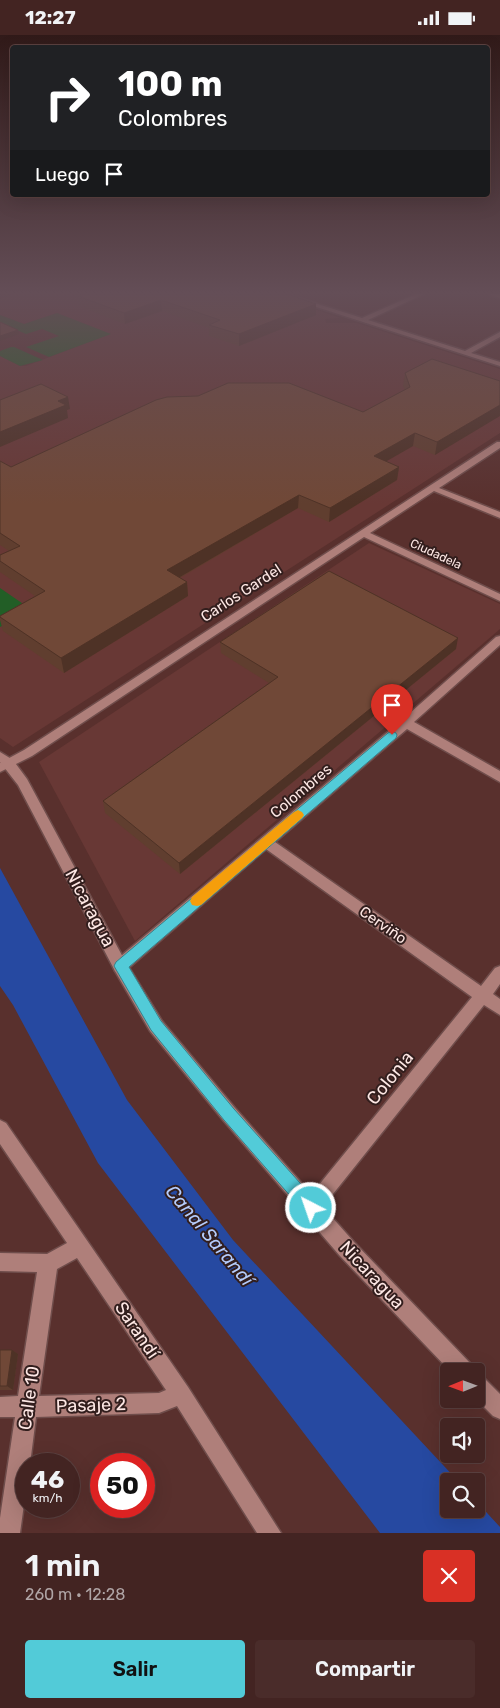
<!DOCTYPE html>
<html lang="es">
<head>
<meta charset="utf-8">
<style>
	body { margin:0; font-family:Rubik,sans-serif; background:#4a2c2a; color:#f1f3f6; height:100vh; display:flex; flex-direction:column; font-size:19px; white-space:nowrap }
	* { box-sizing:border-box; margin:0 }
	p { font-size:16px; color:#afa4a5 }
	.icon { flex:none; width:28px; height:28px; fill:none; stroke:currentColor; stroke-width:2; stroke-linecap:round; stroke-linejoin:round }
	.map { position:relative; height:1498px; overflow:hidden }
	.details { display:flex; flex-direction:column; background:#432422; flex:1 }
	.details>* { flex:none }
	.top-card { position:absolute; left:10px; top:10px; width:480px; height:152px; border-radius:5px; box-shadow:0 5px 20px #0002,0 0 0 1px #5b4140; background:#202124; color:#fff; overflow:hidden }
	.needle { width:32px; rotate:269deg }
	.buttons { position:absolute; left:440px; top:1328px; display:grid; gap:10px }
	.buttons a { display:grid; place-items:center; width:45px; height:45px; border-radius:5px; background:#432422; box-shadow:0 5px 20px #0002,0 0 0 1px #5b4140; font-size:25px }
	.speed { position:absolute; left:15px; top:1418px; display:flex; gap:10px; font-size:25px; font-weight:700; text-align:center }
	.speed>* { display:grid; place-content:center; width:65px; height:65px; border-radius:50%; background:#432422; box-shadow:0 5px 20px #0002,0 0 0 1px #5b4140; line-height:1 }
	.speed small { font-size:12px; font-weight:400 }
	.speed .limit { border:8px solid #d22; background:#fff; color:#111 }
	.pin { position:absolute; display:grid; place-items:center; width:42px; height:42px; color:#fff; margin:-51px -21px; border-radius:50% 50% 50% 0; rotate:-45deg; box-shadow:0 0 5px #0007 }
	.pin .icon { rotate:45deg }
	.me { position:absolute; width:55px; margin:-28px; rotate:319deg; stroke-linejoin:round; filter:drop-shadow(0 0 4px #0008) }
	.turn { display:flex; align-items:center; gap:18px; height:105px; padding:0 25px; font-size:22px }
	.turn .icon { width:65px; height:65px; stroke-width:2.5 }
	.turn b { display:block; font-size:35px; line-height:42px }
	.then { display:flex; align-items:center; height:48px; padding:0 25px; background:#0003; gap:10px; font-size:19px }
	.round { display:grid; place-items:center; flex:none; width:52px; height:52px; border-radius:5px; background:#4a2c2a }
	.head { display:flex; align-items:center; justify-content:space-between; height:85px; padding:0 25px }
	h1 { font-size:30px; font-weight:600; line-height:38px }
	.action { display:flex; gap:10px; margin-top:auto; padding:10px 25px }
	.action a { flex:1; height:58px; border-radius:5px; background:#52cbd8; color:#111; font-size:20px; font-weight:600; line-height:58px; text-align:center }
	.action a+a { background:#4a2c2a; color:#f1f3f6 }
	.status { display:flex; justify-content:space-between; align-items:center; height:35px; padding:0 25px; background:#432422; direction:ltr }
	.status svg { height:14px; fill:currentColor }
	.map>svg:first-child { display:block }
	.built { fill:#683835 }
	.green { fill:#225e26 }
	.water { fill:#2649a1 }
	.lines { fill:none; stroke-linecap:round; stroke-linejoin:round }
	.minor-casing { stroke:#6f4d4b; stroke-width:3 }
	.secondary-casing { stroke:#6f4d4b; stroke-width:3 }
	.minor { fill:#af7f7a; fill-rule:evenodd }
	.secondary { fill:#af7f7a; fill-rule:evenodd }
	.wall { fill:#603e2f }
	.shaded-wall { fill:#4e3226 }
	.building { fill:#704837; stroke:#4e3226 }
	.route { fill:#52cbd8; stroke:#35848c }
	.slow { fill:#f59e0b }
	.labels { text-anchor:middle; stroke-width:4; stroke-linejoin:round; paint-order:stroke }
	.far-street-label { font-size:12px; fill:#fde7e4; stroke:#321e1d }
	.street-label { font-size:15px; fill:#fde7e4; stroke:#321e1d }
	.near-street-label { font-size:18px; fill:#fde7e4; stroke:#321e1d }
	.near-water-label { font-size:19px; font-style:italic; fill:#b5ccfc; stroke:#321e1d }
</style>
</head>
<body>
<div class="status"><b>12:27</b><svg viewBox="0 0 49 12"><path d="M0 12V9h3v3zM5 12V6h3v6zM10 12V3h3v9zM15 12V0h3v12zM26 1h20v11H26zM47 4h2v5h-2z"/></svg></div>
<div class="map">
<svg width="500" height="1498" viewBox="0 0 500 1498">
	<rect width="100%" height="100%" fill="#59302d"/>
	<g class="built">
		<polygon points="14,259 272,259 340,283 325,284 326,288 357,288 500,334 500,398 13,712 0,703 0,321 20,331 26,331 110,299 57,278 24,289 0,280 0,264"/>
		<polygon points="369,508 500,569 500,594 135,906 39,727"/>
	</g>
	<g class="green">
		<polygon points="57,278 111,299 49,322 26,312 59,301 42,294 26,299 12,293 0,291 0,280 24,289"/>
		<polygon points="11,312 14,312 43,325 20,331 0,321 0,316"/>
		<polygon points="0,553 32,575 0,592"/>
	</g>
	<polygon class="water" points="0,833 127,1065 233,1205 458,1446 449,1446 449,1474 476,1474 476,1466 500,1492 500,1498 380,1498 98,1128 13,970 0,951"/>
	<g class="lines">
		<g class="minor-casing">
			<g id="minor">
				<polygon points="276,259 286,259 362,283 416,259 424,259 368,285 465,316 500,297 500,302 471,318 500,327 500,331"/>
				<polygon points="490,259 500,259 500,263 491,260"/>
				<polygon points="497,407 500,407 500,413 439,453 500,477 500,483 434,456 370,498 500,559 500,566 364,502 32,721 0,737 0,728 24,715"/>
				<polygon points="500,601 500,610 414,687 500,736 500,747 407,694 275,807 481,951 495,933 500,931 500,949 493,959 500,964 500,980 484,970 317,1179 311,1182 305,1179 302,1173 305,1167 472,962 266,814 125,936 120,938 115,936 113,931 115,926 402,685 496,602"/>
				<path d="M0,1085L6,1088L188,1352L281,1498H257L177,1371L159,1378L36,1382L30,1429H26V1455L20,1498H0V1483L15,1382H0V1362L18,1361L37,1237L0,1236V1218L47,1219L67,1208L0,1109ZM77,1223L166,1355L159,1358L39,1361L57,1234Z"/>
			</g>
		</g>
		<g class="secondary-casing">
			<g id="secondary">
				<polygon points="0,717 13,725 27,744 125,926 162,986 235,1073 354,1207 471,1329 474,1336 450,1336 340,1221 223,1085 150,996 115,936 18,750 0,727"/>
				<polygon points="476,1339 483,1342 500,1359 500,1384 493,1381 476,1364"/>
			</g>
		</g>
		<use href="#minor" class="minor"/>
		<use href="#secondary" class="secondary"/>
	</g>
	<g class="wall">
		<polygon points="78,261 316,269 316,280 239,311 209,301 209,293 162,276 125,289 80,272"/>
		<polygon points="405,338 500,346 435,420 413,411 386,426 399,432 397,445 329,487 298,473 180,543 187,547 188,561 64,638 3,596 0,585 0,581 35,561 0,537 0,520 9,516 0,510 0,426 11,432 363,377 405,355 403,351"/>
		<polygon points="220,607 456,614 180,839 105,778 103,766 269,648 221,618"/>
		<polygon points="0,1315 12,1315 18,1319 13,1355 0,1355"/>
	</g>
	<g class="shaded-wall">
		<polygon points="161,265 162,276 125,289 124,278"/>
		<polygon points="316,269 316,280 239,311 239,299"/>
		<polygon points="18,295 19,299 0,306 0,301"/>
		<polygon points="68,362 70,374 67,375 68,383 0,412 0,397 58,366"/>
		<polygon points="500,370 500,381 435,420 437,407"/>
		<polygon points="415,398 413,411 373,434 374,421"/>
		<polygon points="399,432 397,445 329,487 330,473"/>
		<polygon points="299,460 298,473 168,549 167,535"/>
		<polygon points="187,547 188,561 64,638 61,623"/>
		<polygon points="458,603 456,614 180,839 179,828"/>
		<polygon points="12,1315 18,1319 13,1355 7,1351"/>
	</g>
	<g class="building">
		<polygon points="84,259 287,259 316,269 239,299 209,290 220,285 161,265 124,278 78,261"/>
		<polygon points="0,287 18,295 0,301"/>
		<polygon points="432,324 500,346 500,370 437,407 415,398 374,421 399,432 330,473 299,460 167,535 187,547 61,623 0,582 0,581 45,556 0,526 0,520 20,511 0,498 0,426 11,432 156,365 167,362 198,361 228,348 289,348 363,377 410,352 405,338"/>
		<polygon points="41,349 68,362 58,366 66,370 0,397 0,365"/>
		<polygon points="329,536 458,603 179,828 103,766 278,642 220,607"/>
		<polygon points="0,1315 12,1315 7,1351 0,1351"/>
	</g>
	<linearGradient id="sky" x2="0" y2="1"><stop stop-color="#311a19"/><stop offset="0.55" stop-color="#644e57"/><stop offset="1" stop-color="#644e57" stop-opacity="0"/></linearGradient>
	<rect width="500" height="469" fill="url(#sky)"/>
	<polygon class="route" points="392,696 396,698 397,700 396,703 129,932 161,986 234,1074 317,1167 320,1173 317,1179 311,1181 306,1179 224,1085 151,995 114,931 116,927 388,698"/>
	<polygon class="slow" points="298,775 302,777 304,780 302,783 201,870 197,871 192,870 190,866 192,862 294,777"/>
	<g class="labels">
		<g class="far-street-label">
			<text transform="translate(436 519) rotate(25)" y="4">Ciudadela</text>
		</g>
		<g class="street-label">
			<text transform="translate(241 558) rotate(-33)" y="5">Carlos Gardel</text>
			<text transform="translate(301 756) rotate(-40)" y="5">Colombres</text>
			<text transform="translate(383 890) rotate(35)" y="5">Cerviño</text>
		</g>
		<g class="near-street-label">
			<text transform="translate(90 873) rotate(62)" y="6">Nicaragua</text>
			<text transform="translate(390 1043) rotate(-51)" y="6">Colonia</text>
			<text transform="translate(372 1240) rotate(47)" y="6">Nicaragua</text>
			<text transform="translate(137 1295) rotate(56)" y="6">Sarandí</text>
			<text transform="translate(29 1363) rotate(-82)" y="6">Calle 10</text>
			<text transform="translate(91 1370) rotate(-2)" y="6">Pasaje 2</text>
		</g>
		<g class="near-water-label">
			<text transform="translate(210 1200) rotate(50)" y="7">Canal Sarandí</text>
		</g>
	</g>
</svg>
<div class="buttons">
<a><svg class="needle" viewBox="-14 -14 28 28"><path d="M0-13l5 13h-10z" fill="#e53935"/><path d="M0 13l5-13h-10z" fill="#afa4a5"/></svg></a>
<a><svg class="icon" aria-label="sound" viewBox="0 0 24 24"><path d="M4 9h4l5-4v14l-5-4H4zM17 9q2 3 0 6"/></svg></a>
<a><svg class="icon" aria-label="search" viewBox="0 0 24 24"><circle cx="10" cy="10" r="6"/><path d="M15 15l6 6"/></svg></a>
</div>
<div class="speed"><div>46<small>km/h</small></div><div class="limit">50</div></div>
<div class="pin" style="left:392px;top:700px;background:#d93025"><svg class="icon" aria-label="arrive" viewBox="0 0 24 24"><path d="M6 21V4h12l-3 4 3 4H6"/></svg></div>
<svg class="me" style="left:311px;top:1173px" viewBox="-20 -20 40 40"><circle r="17" fill="#52cbd8" stroke="#fff" stroke-width="3"/><path d="M0-11L8 9 0 5-8 9z" fill="#fff"/></svg>
<div class="top-card">
<div class="turn"><svg class="icon" aria-label="right" viewBox="0 0 24 24"><path d="M7 20v-9h11M14 6l5 5-5 5"/></svg><div><b>100 m</b>Colombres</div></div>
<div class="then">Luego<svg class="icon" aria-label="arrive" viewBox="0 0 24 24"><path d="M6 21V4h12l-3 4 3 4H6"/></svg></div>
</div>
</div>
<section class="details">
<div class="head"><div><h1>1 min</h1><p>260 m · 12:28</p></div><a class="round" style="background:#d93025;color:#fff"><svg class="icon" aria-label="close" viewBox="0 0 24 24"><path d="M6 6l12 12M18 6L6 18"/></svg></a></div>
<div class="action"><a>Salir</a><a>Compartir</a></div>
</section>
</body>
</html>
